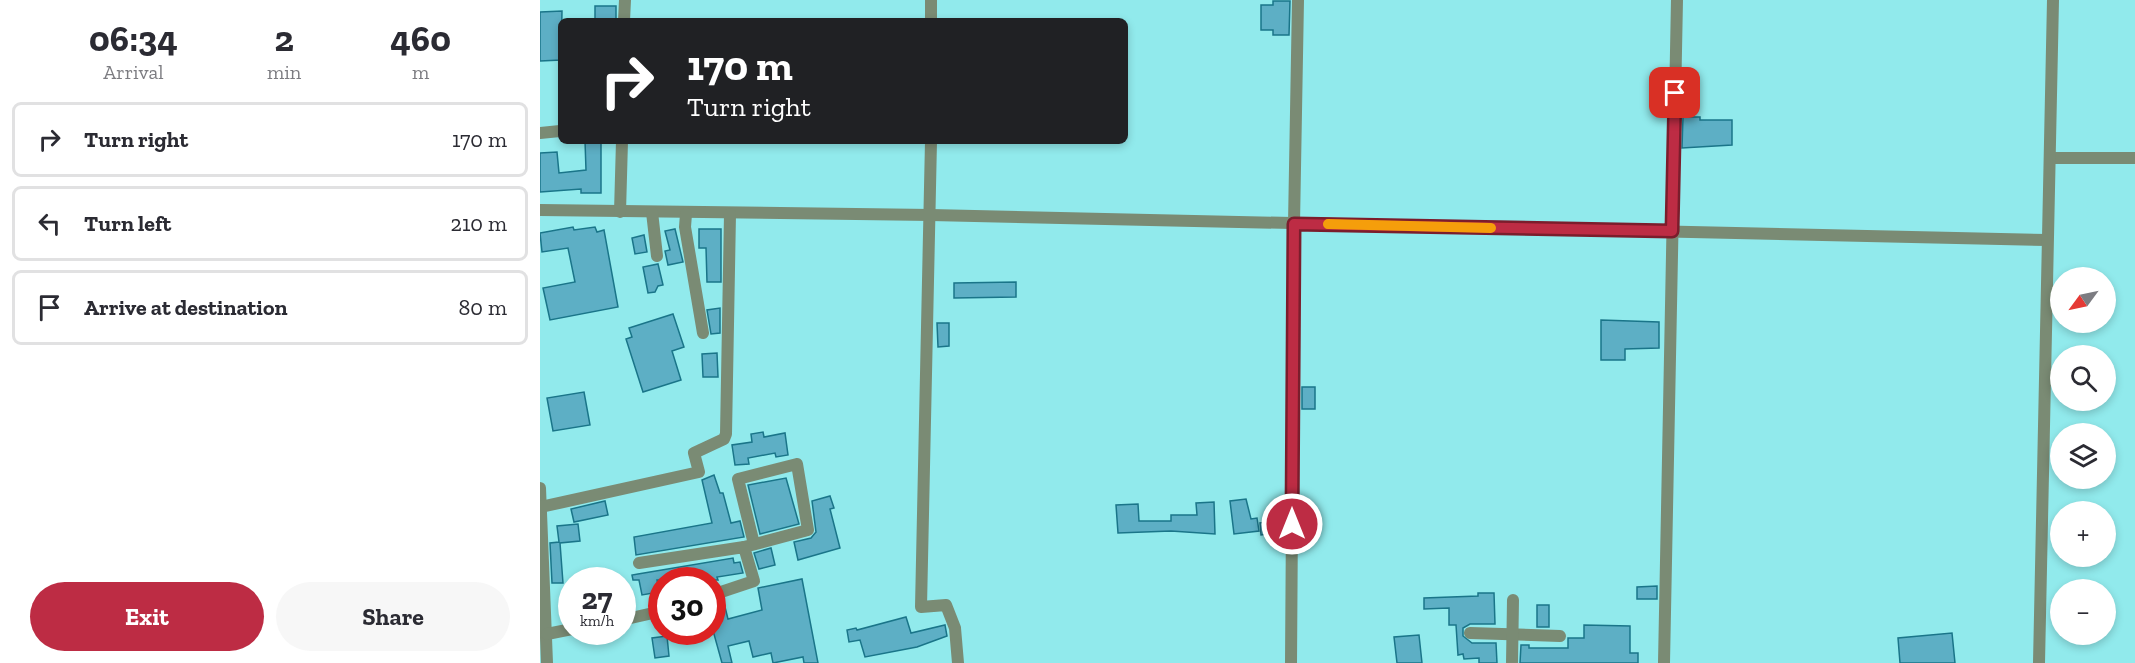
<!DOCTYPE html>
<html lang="en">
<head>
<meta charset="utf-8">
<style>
	body { margin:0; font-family:"Zilla Slab",serif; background:#f7f7f7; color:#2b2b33; height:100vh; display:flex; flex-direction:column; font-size:22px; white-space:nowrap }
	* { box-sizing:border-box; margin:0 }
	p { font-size:20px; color:#7c7c81 }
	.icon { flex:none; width:33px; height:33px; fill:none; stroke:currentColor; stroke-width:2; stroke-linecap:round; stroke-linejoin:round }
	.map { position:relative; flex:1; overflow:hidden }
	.sheet { display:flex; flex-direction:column; background:#fff; width:540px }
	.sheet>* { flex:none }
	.guide { position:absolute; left:18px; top:18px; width:570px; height:126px; border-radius:9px; box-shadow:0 3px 9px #0003; background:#202124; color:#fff; overflow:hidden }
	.needle { width:39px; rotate:237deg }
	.buttons { position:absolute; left:1510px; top:267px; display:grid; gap:12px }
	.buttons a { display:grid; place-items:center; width:66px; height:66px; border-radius:50%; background:#fff; box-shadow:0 3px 9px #0003; font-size:30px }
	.speed { position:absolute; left:18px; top:567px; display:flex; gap:12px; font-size:30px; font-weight:700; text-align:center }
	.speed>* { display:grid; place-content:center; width:78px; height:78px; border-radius:50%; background:#fff; box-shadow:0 3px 9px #0003; line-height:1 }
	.speed small { font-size:15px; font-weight:400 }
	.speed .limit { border:9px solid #d22; background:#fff; color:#111 }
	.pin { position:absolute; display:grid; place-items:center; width:51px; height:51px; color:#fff; margin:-26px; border-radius:12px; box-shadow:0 3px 9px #0006 }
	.me { position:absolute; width:66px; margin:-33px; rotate:0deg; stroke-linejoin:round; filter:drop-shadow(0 0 4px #0008) }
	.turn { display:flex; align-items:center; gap:21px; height:126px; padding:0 30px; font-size:27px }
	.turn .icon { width:78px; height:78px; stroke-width:2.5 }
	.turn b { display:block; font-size:42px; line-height:51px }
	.eta { display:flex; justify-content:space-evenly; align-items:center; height:102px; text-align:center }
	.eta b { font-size:36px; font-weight:800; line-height:42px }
	.button { display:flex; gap:12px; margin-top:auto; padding:12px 30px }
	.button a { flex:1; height:69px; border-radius:36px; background:#bd2c44; color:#fff; font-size:24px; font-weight:800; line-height:69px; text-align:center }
	.button a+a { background:#f7f7f7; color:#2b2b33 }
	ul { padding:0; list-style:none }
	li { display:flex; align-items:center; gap:18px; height:75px; margin:0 12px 9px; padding:0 18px; border:3px solid #e1e1e2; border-radius:9px }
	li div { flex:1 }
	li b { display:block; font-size:22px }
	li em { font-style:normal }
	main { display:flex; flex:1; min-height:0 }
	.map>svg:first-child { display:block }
	.building { fill:#5dafc5; stroke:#1a7589; stroke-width:1.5 }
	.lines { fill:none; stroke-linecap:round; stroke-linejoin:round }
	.minor { stroke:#7a8b74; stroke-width:12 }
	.route-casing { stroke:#7b1d2c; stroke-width:15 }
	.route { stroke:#bd2c44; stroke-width:10 }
	.slow { stroke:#f59e0b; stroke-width:10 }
</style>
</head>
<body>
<main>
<section class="sheet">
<div class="eta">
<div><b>06:34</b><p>Arrival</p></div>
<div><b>2</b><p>min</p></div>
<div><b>460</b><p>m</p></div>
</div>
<ul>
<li><svg class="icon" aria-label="right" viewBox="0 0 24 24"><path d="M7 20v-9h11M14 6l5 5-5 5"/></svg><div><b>Turn right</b></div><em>170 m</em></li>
<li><svg class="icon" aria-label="left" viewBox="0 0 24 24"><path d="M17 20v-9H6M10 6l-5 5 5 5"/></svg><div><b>Turn left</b></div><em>210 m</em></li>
<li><svg class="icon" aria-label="arrive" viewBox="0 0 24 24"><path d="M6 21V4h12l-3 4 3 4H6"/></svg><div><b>Arrive at destination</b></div><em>80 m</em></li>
</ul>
<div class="button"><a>Exit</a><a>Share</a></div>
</section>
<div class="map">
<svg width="1595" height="663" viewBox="0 0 1595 663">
	<rect width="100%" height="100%" fill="#91eaec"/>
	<g class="building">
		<polygon points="733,1 750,1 749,35 733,35 733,30 721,30 721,5 733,5"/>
		<rect x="55" y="6" width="21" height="15"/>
		<polygon points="22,11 21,60 0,61 0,12"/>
		<polygon points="1143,117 1160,117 1160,120 1192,120 1192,145 1142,148"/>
		<polygon points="45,141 61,141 61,193 41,193 41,189 0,192 0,153 17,152 19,173 46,170"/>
		<polygon points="33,227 34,230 55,227 57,232 64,230 78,307 10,320 3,288 35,282 28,248 2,252 0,233"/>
		<polygon points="135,229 143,262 128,265 125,251 130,250 125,231"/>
		<polygon points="159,229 181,229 181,282 167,282 166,248 159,248"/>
		<polygon points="104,235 107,252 95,254 92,238"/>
		<polygon points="118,264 123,285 118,286 115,292 108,293 103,267"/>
		<polygon points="476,282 476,297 414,298 414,283"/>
		<polygon points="180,308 180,333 171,334 167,310"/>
		<polygon points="133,314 144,347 132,351 141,380 103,392 86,339 92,337 89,328"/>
		<polygon points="1061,320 1119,322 1119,348 1085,349 1085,360 1061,360"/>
		<polygon points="397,323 409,323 409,346 398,347"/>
		<polygon points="177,353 178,377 163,377 162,354"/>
		<rect x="762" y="387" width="13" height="22"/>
		<polygon points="44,392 50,425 13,431 7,398"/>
		<polygon points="223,432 224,437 245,433 248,455 236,457 235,453 208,458 209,464 195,465 192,445 212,442 211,434"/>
		<polygon points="174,475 180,493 183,493 191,523 200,521 204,537 96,555 94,537 172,523 162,480"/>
		<polygon points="246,478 259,524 220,534 208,485"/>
		<polygon points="290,496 294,508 290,509 300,548 258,560 254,542 271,538 276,532 272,501"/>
		<polygon points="706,499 711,519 717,518 719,531 694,534 690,501"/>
		<polygon points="65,501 68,515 34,522 31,509"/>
		<polygon points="674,502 675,534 631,531 578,533 576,505 598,504 599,521 631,521 631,515 657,515 656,503"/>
		<polygon points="736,521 737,533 721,535 720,523"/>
		<polygon points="38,524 40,541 20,543 23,583 12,583 10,543 19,542 17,526"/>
		<polygon points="231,548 235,565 219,569 214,553"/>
		<polygon points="193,558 194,563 200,562 203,573 177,577 178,580 117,580 119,592 102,595 99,580 93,580 92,575 98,574"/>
		<polygon points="262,579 278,663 264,663 263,657 233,663 231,653 213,657 209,641 188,646 192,663 182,663 172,627 172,605 184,603 188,619 222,610 218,588"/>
		<polygon points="1117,586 1117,599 1097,599 1097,587"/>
		<polygon points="938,593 954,593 955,624 930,624 923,628 923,636 932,643 956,643 957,663 939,663 939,658 924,659 923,654 918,655 916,625 909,625 909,608 884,609 884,598 938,596"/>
		<rect x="997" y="605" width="12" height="22"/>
		<polygon points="366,617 371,633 405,625 407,636 377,647 325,657 320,640 309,642 307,630 316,628 317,630"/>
		<polygon points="1044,625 1090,626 1090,653 1098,653 1098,663 980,663 981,645 989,645 989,648 1028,648 1028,638 1044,638"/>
		<polygon points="1412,633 1415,663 1360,663 1358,638"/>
		<polygon points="879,635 882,663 857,663 854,637"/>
		<polygon points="127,636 129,656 115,658 112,638"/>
	</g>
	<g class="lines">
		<g class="minor">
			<polyline points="84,21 85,0"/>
			<polyline points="391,21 391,0"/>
			<polyline points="0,133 20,131"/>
			<polyline points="391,141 381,607 406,605 415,628 418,663"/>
			<polyline points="1510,158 1595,158"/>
			<polyline points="0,210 391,215 1507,240"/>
			<polyline points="80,212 82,141"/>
			<polyline points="112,212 117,256"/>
			<polyline points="146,214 145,227 163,333"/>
			<polyline points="0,488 7,663"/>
			<polyline points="1,507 159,472 154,453 184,439 186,434 190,214"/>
			<polyline points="204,547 268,530 257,464 198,479 214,544"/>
			<polyline points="99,563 204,547 214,581 172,595"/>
			<polyline points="82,620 122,611"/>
			<polyline points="930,633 1020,636"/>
			<polyline points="7,634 32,629"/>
			<polyline points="751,663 754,224 758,0"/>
			<polyline points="972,663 973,600"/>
			<polyline points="1124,663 1137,0"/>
			<polyline points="1499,663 1513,0"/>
		</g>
	</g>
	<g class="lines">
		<g class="route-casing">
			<polyline id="route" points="752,524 754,224 1132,231 1135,93"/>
		</g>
		<use href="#route" class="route"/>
		<polyline class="slow" points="788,224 951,228"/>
	</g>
</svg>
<div class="buttons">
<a><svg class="needle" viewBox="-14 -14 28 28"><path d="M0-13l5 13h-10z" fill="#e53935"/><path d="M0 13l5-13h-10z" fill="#7c7c81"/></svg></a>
<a><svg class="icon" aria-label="search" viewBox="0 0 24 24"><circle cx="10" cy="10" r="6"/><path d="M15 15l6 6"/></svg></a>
<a><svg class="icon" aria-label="layers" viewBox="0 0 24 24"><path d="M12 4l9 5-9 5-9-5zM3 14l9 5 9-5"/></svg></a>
<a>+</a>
<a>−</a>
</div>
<div class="speed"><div>27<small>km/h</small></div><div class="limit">30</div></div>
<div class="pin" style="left:1135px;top:93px;background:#d93025"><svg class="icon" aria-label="arrive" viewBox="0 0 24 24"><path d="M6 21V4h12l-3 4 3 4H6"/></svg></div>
<svg class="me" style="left:752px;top:524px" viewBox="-20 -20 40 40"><circle r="17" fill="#bd2c44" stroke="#fff" stroke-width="3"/><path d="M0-11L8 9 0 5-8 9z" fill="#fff"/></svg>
<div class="guide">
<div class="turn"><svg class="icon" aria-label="right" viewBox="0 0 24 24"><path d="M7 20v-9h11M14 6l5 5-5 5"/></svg><div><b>170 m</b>Turn right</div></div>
</div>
</div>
</main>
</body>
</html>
